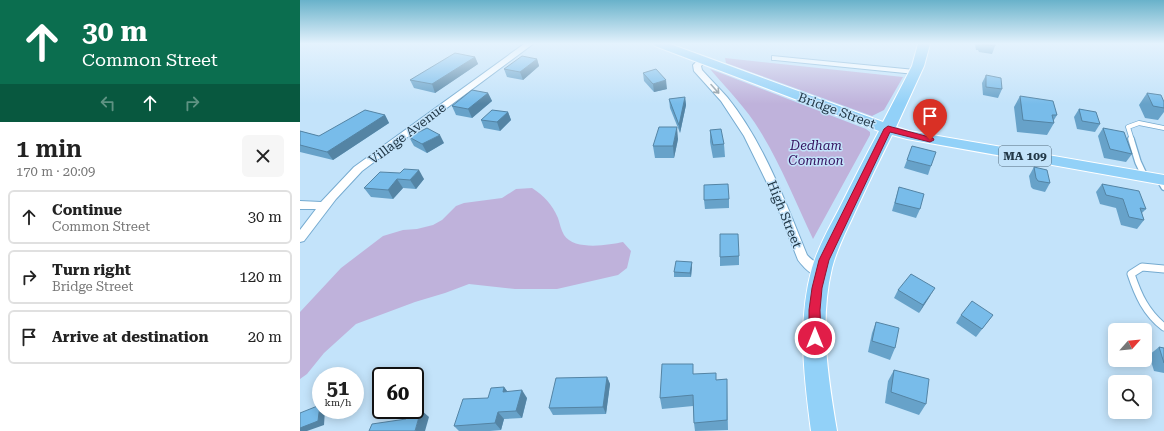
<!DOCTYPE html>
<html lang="en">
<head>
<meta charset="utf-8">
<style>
	body { margin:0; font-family:"Roboto Serif",serif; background:#f6f6f6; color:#222; height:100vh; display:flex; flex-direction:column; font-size:15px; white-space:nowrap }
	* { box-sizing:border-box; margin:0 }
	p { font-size:13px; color:#767676 }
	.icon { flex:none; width:22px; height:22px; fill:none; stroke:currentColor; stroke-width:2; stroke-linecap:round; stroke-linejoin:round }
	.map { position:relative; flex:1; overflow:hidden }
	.sheet { display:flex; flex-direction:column; background:#fff; width:300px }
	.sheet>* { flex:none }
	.top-card { background:#0b6e4f; color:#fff; overflow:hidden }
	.needle { width:26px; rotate:63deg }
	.fabs { position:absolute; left:808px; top:323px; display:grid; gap:8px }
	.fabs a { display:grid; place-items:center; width:44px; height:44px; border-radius:6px; background:#fff; box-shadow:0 2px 10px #0003; font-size:20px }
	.speed { position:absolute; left:12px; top:367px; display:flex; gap:8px; font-size:20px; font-weight:700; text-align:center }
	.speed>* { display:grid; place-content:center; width:52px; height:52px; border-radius:50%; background:#fff; box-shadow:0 2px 10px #0003; line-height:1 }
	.speed small { font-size:10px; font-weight:400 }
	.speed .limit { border:2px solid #111; border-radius:6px; background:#fff; color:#111 }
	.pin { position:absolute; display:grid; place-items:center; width:34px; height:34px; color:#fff; margin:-41px -17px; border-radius:50% 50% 50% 0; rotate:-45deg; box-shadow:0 0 4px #0007 }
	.pin .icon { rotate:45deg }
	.me { position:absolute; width:44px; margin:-22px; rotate:0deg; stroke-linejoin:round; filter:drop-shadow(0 0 3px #0008) }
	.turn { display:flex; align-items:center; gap:14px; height:84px; padding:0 16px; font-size:18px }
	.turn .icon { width:52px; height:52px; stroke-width:2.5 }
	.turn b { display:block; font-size:28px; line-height:34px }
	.lanes { display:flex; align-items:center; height:38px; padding:0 16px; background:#0003; justify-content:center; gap:20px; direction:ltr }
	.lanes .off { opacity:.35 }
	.round { display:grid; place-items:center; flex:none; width:42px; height:42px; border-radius:6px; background:#f6f6f6 }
	.overview { display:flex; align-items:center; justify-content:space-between; height:68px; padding:0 16px }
	h1 { font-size:24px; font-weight:600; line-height:30px }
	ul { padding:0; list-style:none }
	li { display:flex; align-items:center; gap:12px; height:54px; margin:0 8px 6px; padding:0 8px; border:2px solid #e0e0e0; border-radius:6px }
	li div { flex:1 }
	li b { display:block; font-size:15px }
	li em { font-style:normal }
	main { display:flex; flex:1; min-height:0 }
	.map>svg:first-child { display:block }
	.green { fill:#bfb2db }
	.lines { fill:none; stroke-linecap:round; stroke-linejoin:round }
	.service-far2-casing { stroke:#76abd0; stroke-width:5.5 }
	.service-far1-casing { stroke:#76abd0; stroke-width:8 }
	.service-casing { stroke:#76abd0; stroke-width:9 }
	.minor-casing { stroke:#76abd0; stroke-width:2 }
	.primary-casing { stroke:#fff; stroke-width:2 }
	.service-far2 { stroke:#fff; stroke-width:4 }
	.service-far1 { stroke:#fff; stroke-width:5.5 }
	.service { stroke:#fff; stroke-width:7 }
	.minor { fill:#fff; fill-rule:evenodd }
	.primary { fill:#92d1f8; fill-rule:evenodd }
	.wall { fill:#67a2c9 }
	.shaded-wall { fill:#5484a4 }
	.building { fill:#78bcea; stroke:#5484a4 }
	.oneway { stroke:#909ca3 }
	.route { fill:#e11d48; stroke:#92132f }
	.labels { text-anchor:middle; stroke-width:3; stroke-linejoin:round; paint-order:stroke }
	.shield { fill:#c3e3fa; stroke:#526b7d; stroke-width:1 }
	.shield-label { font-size:12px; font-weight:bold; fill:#223847 }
	.street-label { font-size:13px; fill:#223847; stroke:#c3e3fa }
	.park-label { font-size:13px; font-style:italic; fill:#35115e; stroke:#c3e3fa }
</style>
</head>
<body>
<main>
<section class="sheet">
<div class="top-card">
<div class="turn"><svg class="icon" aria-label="ahead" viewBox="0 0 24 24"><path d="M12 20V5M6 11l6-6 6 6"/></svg><div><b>30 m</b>Common Street</div></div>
<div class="lanes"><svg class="icon off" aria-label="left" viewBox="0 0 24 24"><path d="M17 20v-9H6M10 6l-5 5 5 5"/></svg><svg class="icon" aria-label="ahead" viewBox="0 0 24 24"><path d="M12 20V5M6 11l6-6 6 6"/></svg><svg class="icon off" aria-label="right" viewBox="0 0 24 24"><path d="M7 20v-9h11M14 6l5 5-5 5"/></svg></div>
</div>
<div class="overview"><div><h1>1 min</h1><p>170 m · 20:09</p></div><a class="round"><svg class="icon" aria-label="close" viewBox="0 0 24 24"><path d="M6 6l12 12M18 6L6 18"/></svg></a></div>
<ul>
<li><svg class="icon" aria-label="ahead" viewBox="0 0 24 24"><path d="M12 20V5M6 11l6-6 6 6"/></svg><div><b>Continue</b><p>Common Street</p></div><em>30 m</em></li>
<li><svg class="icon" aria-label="right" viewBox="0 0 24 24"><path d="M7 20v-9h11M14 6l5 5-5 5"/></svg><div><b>Turn right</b><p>Bridge Street</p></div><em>120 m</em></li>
<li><svg class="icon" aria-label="arrive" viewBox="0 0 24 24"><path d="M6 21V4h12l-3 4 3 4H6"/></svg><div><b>Arrive at destination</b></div><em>20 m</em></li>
</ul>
</section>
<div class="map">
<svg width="864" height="431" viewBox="0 0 864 431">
	<rect width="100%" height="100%" fill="#c3e3fa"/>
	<g class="green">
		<polygon points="425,58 603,77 584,110 572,116 426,63"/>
		<path d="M410,69L566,129L570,132V135L513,239C496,203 481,165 460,131C447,109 427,89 410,69Z"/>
		<path d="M232,188C244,196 252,204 258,218C260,224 261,230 264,235C274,251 309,245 323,242L331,251L327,268L318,275L257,289H215L169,284L145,293L115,302L56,324L24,353L7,374L0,379V312L41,268L83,236L103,230L117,229L133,225L142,220L156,206L164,203L202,198L216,189Z"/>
	</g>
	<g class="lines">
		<g class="service-far2-casing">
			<polyline id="service-far2" points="832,140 828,127 839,123 864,128"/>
		</g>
		<g class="service-far1-casing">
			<g id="service-far1">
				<polyline points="831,139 838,162 845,177"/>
				<polyline points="860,180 864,187"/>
			</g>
		</g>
		<g class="service-casing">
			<path id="service" d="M864,269L842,267L831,274C838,295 846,313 864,327"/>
		</g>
		<g class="minor-casing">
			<g id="minor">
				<polygon points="224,44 233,44 62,171 36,199 4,241 0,242 0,230 16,209 0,209 0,201 21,202 54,167"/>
				<polygon points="472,56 615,70 619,72 615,74 475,60 472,60"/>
				<path d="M400,58H406L407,60L401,66L402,70C410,79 419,88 427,97C464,143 485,201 507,255C513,262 523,265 526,272L524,275C514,279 504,268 498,260L472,193L444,136L421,101L394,71L393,65Z"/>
			</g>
		</g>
		<g class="primary-casing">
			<path id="primary" d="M353,44H370L583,122L612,66L618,44H630L624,66L596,127L609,131L864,175V185L607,139L592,135C579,161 567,186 555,212C547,230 537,248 532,268C519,322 528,377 537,431H511C504,377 497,321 512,268C518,247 529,228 539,209C552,183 565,157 579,131L355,46Z"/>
		</g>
		<use href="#service-far2" class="service-far2"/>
		<use href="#service-far1" class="service-far1"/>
		<use href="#service" class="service"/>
		<use href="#minor" class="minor"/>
		<use href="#primary" class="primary"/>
	</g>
	<g class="wall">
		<polygon points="675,44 695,44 695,46 692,54 679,52 678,50 676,50"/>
		<polygon points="175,57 178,64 135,93 114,88 110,80"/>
		<polygon points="237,59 239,66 223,80 207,77 204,69"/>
		<polygon points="343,73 367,89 354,92 344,81"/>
		<polygon points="686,75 702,89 698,98 683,95 682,83"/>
		<polygon points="188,93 192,101 172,118 156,115 152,106"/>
		<polygon points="847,93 864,102 864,112 858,120 845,118 839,105"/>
		<polygon points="720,96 757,115 754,120 754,123 747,135 717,132 714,107"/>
		<polygon points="385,97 386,105 380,133 370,108 369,99"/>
		<polygon points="779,109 800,124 795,132 777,129 774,117"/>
		<polygon points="208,112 211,120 200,131 184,128 181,120"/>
		<polygon points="85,115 89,123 33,160 0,152 0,131 19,136"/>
		<polygon points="803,128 832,154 826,162 804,158 798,136"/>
		<polygon points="410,130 424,144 425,157 413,158 410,142"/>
		<polygon points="109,137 144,143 127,153 114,146"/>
		<polygon points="378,139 374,158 355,158 353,146"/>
		<polygon points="607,160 631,166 628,175 604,168"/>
		<polygon points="734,167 750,183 745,192 733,189 731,187 729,176"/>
		<polygon points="100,173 124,179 116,189 103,188 93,199 71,197 64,188"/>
		<polygon points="802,184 846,209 842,213 844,220 837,229 821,225 816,208 800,204 796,192"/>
		<polygon points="599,187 620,209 616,218 592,211"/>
		<polygon points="429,199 429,208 405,209 404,200"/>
		<polygon points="420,234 439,256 439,265 420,266"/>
		<polygon points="392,262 392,266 391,277 374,277 374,272"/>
		<polygon points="598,290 630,296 619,313 594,298"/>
		<polygon points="661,315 693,315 676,337 656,323"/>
		<polygon points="576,322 595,348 590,360 568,352 572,333"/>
		<polygon points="859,347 864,348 864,373 854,371 849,355"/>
		<polygon points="594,370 626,404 619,415 585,403 588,381"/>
		<polygon points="395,374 416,380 427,379 428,430 395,431 394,423 393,406 362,409 360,398"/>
		<polygon points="307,377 310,384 306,414 253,415 249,408"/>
		<polygon points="204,387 207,391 227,398 222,418 204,419 201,430 190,431 159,431 154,426 188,398"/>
	</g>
	<g class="shaded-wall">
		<polygon points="175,57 178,64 135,93 132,84"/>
		<polygon points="237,59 239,66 223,80 220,72"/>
		<polygon points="366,80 367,89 354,92 353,84"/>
		<polygon points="188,93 192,101 172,118 168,109"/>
		<polygon points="385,97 386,105 380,133 379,125"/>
		<polygon points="208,112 211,120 200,131 197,122"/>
		<polygon points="85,115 89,123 33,160 27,152"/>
		<polygon points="377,127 378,139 374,158 373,146"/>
		<polygon points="140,135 144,143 127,153 122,144"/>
		<polygon points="119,170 124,179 116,189 110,180"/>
		<polygon points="97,179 103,188 93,199 88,190"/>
		<polygon points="392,262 392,266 391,277 390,273"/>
		<polygon points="635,288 630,296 619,313 623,305"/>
		<polygon points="307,377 310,384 306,414 303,407"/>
		<polygon points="204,387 210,395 203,392"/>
		<polygon points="222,390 227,398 222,418 216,411"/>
		<polygon points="20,405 21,406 21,410 25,410 24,425 7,431 0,431 0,428"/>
		<polygon points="121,410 129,417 125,431 115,431"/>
		<polygon points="198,412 204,419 201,430 195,423"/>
	</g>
	<g class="building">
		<polygon points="682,44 695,44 695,46"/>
		<polygon points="155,53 175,57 132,84 110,80"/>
		<polygon points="222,56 237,59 220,72 204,69"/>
		<polygon points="356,69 366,80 353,84 343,73"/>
		<polygon points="686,75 701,78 702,89 686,87"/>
		<polygon points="172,90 188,93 168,109 152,106"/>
		<polygon points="847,93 861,95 864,102 864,108 853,106"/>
		<polygon points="720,96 753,101 757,115 752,115 754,123 723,120"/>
		<polygon points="385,97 379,125 369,99"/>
		<polygon points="779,109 796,112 800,124 782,121"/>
		<polygon points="65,110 85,115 27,152 0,145 0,131 19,136"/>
		<polygon points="192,110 208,112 197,122 181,120"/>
		<polygon points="359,127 377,127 373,146 353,146"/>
		<polygon points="127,128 140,135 122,144 109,137"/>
		<polygon points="803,128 824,132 832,154 810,149"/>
		<polygon points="421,129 424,144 413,145 410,130"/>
		<polygon points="612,146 636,152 631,166 607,160"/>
		<polygon points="734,167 747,170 750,183 738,181 736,178"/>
		<polygon points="104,169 119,170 110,180 97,179 88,190 64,188 80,172 100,173"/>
		<polygon points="428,184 429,199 404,200 404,185"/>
		<polygon points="802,184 839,191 846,209 840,208 844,220 829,217 823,199 806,195"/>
		<polygon points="599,187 624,194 620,209 595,203"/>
		<polygon points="420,234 438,234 439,256 420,257"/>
		<polygon points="376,261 392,262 390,273 374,272"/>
		<polygon points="611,274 635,288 623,305 598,290"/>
		<polygon points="672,301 693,315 682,329 661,315"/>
		<polygon points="576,322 599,328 595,348 572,341"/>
		<polygon points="859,347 864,348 864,363"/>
		<polygon points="362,364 393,364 393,374 416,373 416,380 427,379 427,420 394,423 393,395 360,398"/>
		<polygon points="594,370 629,379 626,404 591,392"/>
		<polygon points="307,377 303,407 249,408 256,378"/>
		<polygon points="204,387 203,392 222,390 216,411 198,412 195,423 154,426 163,399 188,398 191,388"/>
		<polygon points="20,405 18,421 0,428 0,413"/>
		<polygon points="121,410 115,431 69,431 72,424 106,419 109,412"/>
	</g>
	<defs><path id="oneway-shaft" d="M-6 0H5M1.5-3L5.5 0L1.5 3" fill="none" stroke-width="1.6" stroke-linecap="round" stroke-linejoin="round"/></defs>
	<use class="oneway" href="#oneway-shaft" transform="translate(415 89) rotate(48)"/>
	<linearGradient id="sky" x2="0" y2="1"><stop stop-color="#69b2ca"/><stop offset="0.42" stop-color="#e4f2fd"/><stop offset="1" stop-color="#e4f2fd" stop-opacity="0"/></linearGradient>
	<rect width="864" height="104" fill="url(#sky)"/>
	<polygon class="route" points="588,126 633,138 634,140 630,142 590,132 529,260 522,288 520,310 521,338 519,341 515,343 511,341 509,338 509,310 512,288 519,260 584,129"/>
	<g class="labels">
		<rect class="shield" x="699" y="146" width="52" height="20" rx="3"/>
		<g class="shield-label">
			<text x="725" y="160">MA 109</text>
		</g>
		<g class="street-label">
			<text transform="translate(537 110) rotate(20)" y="5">Bridge Street</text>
			<text transform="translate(107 133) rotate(-37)" y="5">Village Avenue</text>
			<text transform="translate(485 214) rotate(68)" y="5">High Street</text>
		</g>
		<g class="park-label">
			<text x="516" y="150">Dedham<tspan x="516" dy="15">Common</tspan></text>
		</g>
	</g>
</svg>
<div class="fabs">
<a><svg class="needle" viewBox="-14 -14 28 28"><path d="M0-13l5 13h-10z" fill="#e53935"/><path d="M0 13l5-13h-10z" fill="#767676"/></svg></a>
<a><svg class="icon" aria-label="search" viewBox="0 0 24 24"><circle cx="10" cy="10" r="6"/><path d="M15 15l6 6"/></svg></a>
</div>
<div class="speed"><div>51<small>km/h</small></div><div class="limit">60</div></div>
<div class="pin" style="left:630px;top:140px;background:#d93025"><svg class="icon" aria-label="arrive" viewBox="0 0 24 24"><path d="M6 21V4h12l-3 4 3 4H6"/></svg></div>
<svg class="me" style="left:515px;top:338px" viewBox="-20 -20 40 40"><circle r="17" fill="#e11d48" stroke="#fff" stroke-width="3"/><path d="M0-11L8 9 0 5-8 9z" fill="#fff"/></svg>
</div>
</main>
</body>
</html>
